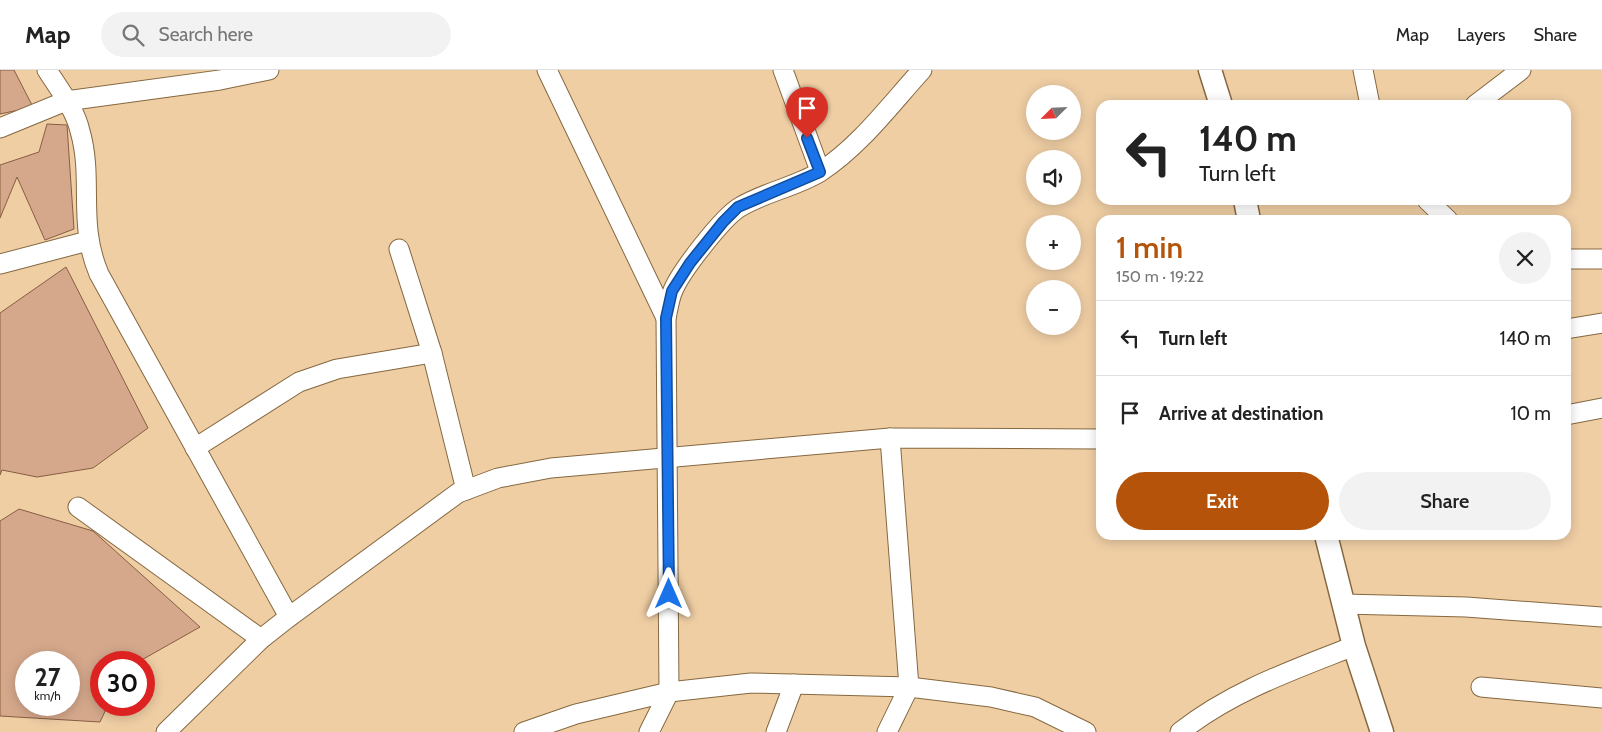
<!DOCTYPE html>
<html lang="en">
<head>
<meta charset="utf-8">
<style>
	body { margin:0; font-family:Cabin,sans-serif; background:#f2f2f2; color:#222; height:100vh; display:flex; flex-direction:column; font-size:19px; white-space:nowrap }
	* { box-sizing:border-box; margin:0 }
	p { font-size:16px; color:#767676 }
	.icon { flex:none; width:28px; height:28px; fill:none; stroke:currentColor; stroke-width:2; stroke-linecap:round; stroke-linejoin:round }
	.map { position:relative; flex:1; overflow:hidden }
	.panel { position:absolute; left:1096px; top:145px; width:475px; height:325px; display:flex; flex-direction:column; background:#fff; border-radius:15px; box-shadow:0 2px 12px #0003 }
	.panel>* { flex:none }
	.guide { position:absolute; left:1096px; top:30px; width:475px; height:105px; border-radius:15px; box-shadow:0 2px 12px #0003; background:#fff; color:#222; overflow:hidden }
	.needle { width:32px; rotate:246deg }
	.controls { position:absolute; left:1026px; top:15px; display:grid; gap:10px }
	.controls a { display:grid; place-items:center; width:55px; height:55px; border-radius:50%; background:#fff; box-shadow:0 2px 12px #0003; font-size:25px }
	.speed { position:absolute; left:15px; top:581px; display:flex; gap:10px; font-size:25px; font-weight:700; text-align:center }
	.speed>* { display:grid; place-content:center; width:65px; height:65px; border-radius:50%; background:#fff; box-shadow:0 2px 12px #0003; line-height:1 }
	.speed small { font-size:12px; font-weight:400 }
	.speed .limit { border:8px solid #d22; background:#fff; color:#111 }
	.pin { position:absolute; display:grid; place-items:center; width:42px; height:42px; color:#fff; margin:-51px -21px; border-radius:50% 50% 50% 0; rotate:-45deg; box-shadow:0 0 5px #0007 }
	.pin .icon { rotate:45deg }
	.me { position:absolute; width:55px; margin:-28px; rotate:0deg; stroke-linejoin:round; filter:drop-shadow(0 0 4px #0008) }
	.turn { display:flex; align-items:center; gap:18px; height:105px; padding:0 20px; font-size:22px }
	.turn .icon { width:65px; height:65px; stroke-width:2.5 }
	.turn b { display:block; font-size:35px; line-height:42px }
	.round { display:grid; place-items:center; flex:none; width:52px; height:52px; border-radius:26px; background:#f2f2f2 }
	.head { display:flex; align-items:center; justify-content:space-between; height:85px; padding:0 20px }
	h1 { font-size:30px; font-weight:600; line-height:38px; color:#b45309 }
	.primary-button { display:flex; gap:10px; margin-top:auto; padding:10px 20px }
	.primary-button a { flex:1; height:58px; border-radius:30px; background:#b45309; color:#fff; font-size:20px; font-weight:600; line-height:58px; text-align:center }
	.primary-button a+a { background:#f2f2f2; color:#222 }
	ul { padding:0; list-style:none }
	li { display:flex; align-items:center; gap:15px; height:75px; padding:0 20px; border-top:1px solid #e0e0e0 }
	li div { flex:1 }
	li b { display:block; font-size:19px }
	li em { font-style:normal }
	header { display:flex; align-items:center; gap:30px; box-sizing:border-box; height:70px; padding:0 25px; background:#fff; border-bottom:1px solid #e0e0e0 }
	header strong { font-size:24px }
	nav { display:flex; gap:28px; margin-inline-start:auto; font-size:18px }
	.search { width:350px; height:45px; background:#f2f2f2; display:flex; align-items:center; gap:12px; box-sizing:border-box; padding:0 18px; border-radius:28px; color:#767676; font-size:19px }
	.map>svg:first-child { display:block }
	.building { fill:#d5a88b; stroke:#875e43; fill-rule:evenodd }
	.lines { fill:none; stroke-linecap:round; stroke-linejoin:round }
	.minor-casing { stroke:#856840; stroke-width:21 }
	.tertiary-casing { stroke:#856840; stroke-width:25 }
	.minor { stroke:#fff; stroke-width:19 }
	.tertiary { stroke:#fff; stroke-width:22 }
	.route-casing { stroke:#114b97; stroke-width:12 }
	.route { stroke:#1a73e8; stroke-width:9 }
</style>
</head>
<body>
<header>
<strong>Map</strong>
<div class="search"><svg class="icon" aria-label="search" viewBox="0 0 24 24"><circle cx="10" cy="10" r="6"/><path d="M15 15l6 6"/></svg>Search here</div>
<nav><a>Map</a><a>Layers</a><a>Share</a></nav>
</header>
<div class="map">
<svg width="1602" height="662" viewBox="0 0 1602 662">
	<rect width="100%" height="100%" fill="#efcea4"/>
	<g class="building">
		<polygon points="0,0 14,0 33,37 0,44"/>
		<polygon points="47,54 67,55 74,159 45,170 17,107 0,148 0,95 39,82"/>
		<polygon points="66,197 148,358 93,398 37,407 2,400 0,405 0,243"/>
		<path d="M19,439L93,461L200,557L138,592H101V635H108L100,652L0,646V451ZM26,592H69V635H26Z"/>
	</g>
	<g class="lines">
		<g class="minor-casing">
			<g id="minor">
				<path d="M47,0C59,19 75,39 80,61C94,110 77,152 99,204L289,547"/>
				<polyline points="547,0 666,248"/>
				<polyline points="783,0 820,101"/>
				<polyline points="1363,0 1370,35"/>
				<polyline points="1475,35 1521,0"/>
				<polyline points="0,58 66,31 220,10 269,0"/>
				<polyline points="1427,130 1448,150"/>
				<polyline points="399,179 432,283 466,420"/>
				<polyline points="1566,189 1602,189"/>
				<polyline points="0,194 88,171"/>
				<polyline points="1566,259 1602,253"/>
				<polyline points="1566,345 1602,338"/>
				<polyline points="195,378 299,312 337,299 432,283"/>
				<polyline points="78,437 261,569"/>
				<polyline points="1343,534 1466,537 1602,547"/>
				<polyline points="1481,617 1602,628"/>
				<polyline points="166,662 261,569 289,547 458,423 498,408 551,398 890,368 1101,369"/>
				<polyline points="524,662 576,644 669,622 751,613 909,617 991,627 1035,637 1086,662"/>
				<path d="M649,662L669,622L666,248C668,240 669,231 672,223C679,203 723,147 740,137C765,122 795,117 820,102C860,76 890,35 922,0"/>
				<polyline points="776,662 794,614"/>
				<polyline points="887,662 909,617 890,368"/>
				<path d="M1180,662C1232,621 1293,600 1354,576"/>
			</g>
		</g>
		<g class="tertiary-casing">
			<g id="tertiary">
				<polyline points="1210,0 1221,35"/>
				<polyline points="1245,130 1249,150"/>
				<polyline points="1326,465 1354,576 1382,662"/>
			</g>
		</g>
		<use href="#minor" class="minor"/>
		<use href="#tertiary" class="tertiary"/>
	</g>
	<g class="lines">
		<g class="route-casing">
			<polyline id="route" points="669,524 666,248 672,221 690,193 723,152 738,137 820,102 807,68"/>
		</g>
		<use href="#route" class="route"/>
	</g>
</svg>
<div class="controls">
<a><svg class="needle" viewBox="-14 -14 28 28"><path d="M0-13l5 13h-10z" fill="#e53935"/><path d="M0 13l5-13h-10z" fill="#767676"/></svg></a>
<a><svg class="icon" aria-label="sound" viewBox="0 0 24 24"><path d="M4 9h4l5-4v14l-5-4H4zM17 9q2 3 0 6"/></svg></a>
<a>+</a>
<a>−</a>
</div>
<div class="speed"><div>27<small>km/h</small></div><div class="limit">30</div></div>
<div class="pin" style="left:807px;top:68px;background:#d93025"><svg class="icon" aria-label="arrive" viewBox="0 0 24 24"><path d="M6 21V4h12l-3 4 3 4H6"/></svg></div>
<svg class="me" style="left:669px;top:524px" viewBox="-20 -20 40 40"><path d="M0-17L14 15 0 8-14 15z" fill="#1a73e8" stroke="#fff" stroke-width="4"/></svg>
<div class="guide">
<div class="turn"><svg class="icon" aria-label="left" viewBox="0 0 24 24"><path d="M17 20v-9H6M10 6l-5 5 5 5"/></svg><div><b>140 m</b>Turn left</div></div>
</div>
<section class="panel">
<div class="head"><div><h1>1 min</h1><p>150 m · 19:22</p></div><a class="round"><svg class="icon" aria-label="close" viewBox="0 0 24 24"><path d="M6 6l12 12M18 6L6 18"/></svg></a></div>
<ul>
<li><svg class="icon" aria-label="left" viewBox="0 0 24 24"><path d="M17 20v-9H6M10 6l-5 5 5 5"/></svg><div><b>Turn left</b></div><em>140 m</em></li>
<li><svg class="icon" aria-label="arrive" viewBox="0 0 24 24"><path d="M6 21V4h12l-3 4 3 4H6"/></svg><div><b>Arrive at destination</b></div><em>10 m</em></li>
</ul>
<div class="primary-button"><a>Exit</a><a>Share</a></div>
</section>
</div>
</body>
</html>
